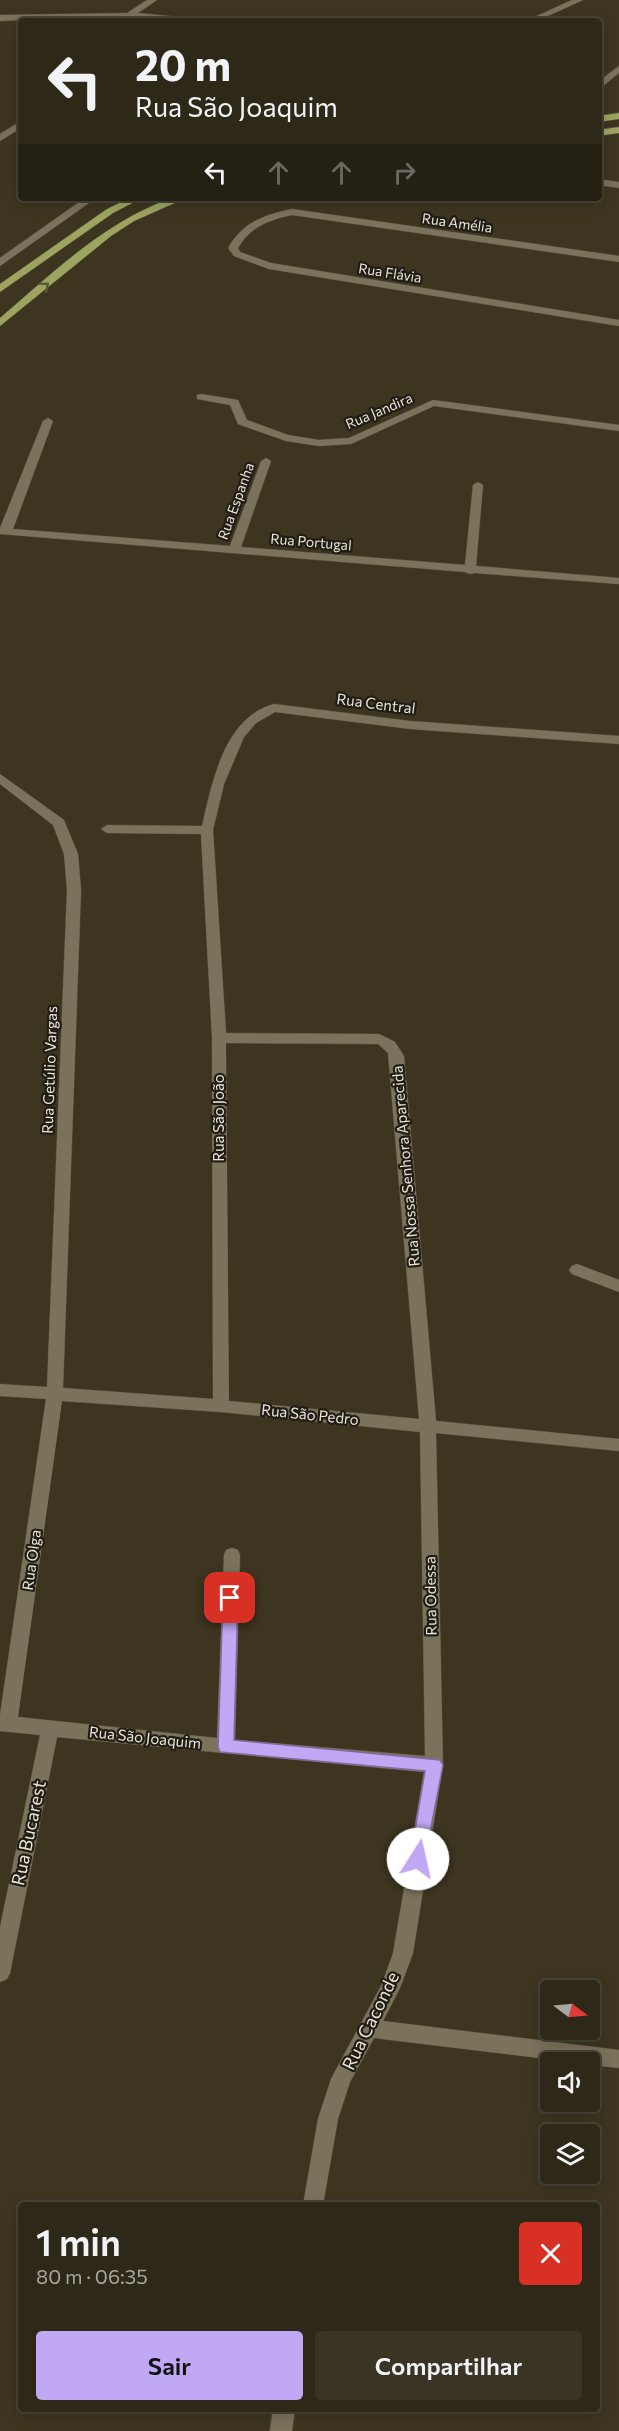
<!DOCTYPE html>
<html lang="pt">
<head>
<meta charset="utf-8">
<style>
	body { margin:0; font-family:Commissioner,sans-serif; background:#3a3425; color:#f1f3f6; height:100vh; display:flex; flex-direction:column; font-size:22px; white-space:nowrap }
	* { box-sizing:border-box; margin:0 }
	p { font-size:20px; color:#a7a6a2 }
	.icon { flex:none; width:33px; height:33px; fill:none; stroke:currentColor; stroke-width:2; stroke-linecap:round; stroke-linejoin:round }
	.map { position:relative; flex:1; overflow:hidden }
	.sheet { position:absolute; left:18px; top:2202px; width:582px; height:210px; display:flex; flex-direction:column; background:#2e2818; border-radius:6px; box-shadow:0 3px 15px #0003,0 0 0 2px #494437 }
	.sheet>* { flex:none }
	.banner { position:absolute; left:18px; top:18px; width:584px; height:183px; border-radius:6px; box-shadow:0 3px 15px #0003,0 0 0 2px #494437; background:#2e2818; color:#f1f3f6; overflow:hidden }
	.needle { width:39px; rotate:106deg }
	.controls { position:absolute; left:540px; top:1980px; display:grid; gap:12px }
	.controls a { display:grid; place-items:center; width:60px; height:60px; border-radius:6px; background:#2e2818; box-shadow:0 3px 15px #0003,0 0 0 2px #494437; font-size:30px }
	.pin { position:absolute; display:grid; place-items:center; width:51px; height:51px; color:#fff; margin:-26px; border-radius:12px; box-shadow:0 3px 9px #0006 }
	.me { position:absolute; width:66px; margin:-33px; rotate:10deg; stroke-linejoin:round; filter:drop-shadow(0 0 4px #0008) }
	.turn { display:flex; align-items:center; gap:21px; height:126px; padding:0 18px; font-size:27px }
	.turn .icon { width:78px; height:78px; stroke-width:2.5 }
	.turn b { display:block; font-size:42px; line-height:51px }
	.lanes { display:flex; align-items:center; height:57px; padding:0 18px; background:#0003; justify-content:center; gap:30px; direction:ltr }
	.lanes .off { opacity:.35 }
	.round { display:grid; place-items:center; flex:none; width:63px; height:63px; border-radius:6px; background:#3a3425 }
	.summary { display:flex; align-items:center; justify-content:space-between; height:102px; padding:0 18px }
	h1 { font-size:36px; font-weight:600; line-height:45px }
	.primary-button { display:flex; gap:12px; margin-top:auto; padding:12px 18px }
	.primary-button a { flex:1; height:69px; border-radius:6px; background:#c0a8f4; color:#111; font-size:24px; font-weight:600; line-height:69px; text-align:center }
	.primary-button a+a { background:#3a3425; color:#f1f3f6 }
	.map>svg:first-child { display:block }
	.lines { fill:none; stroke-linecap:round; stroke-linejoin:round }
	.minor-casing { stroke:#57503e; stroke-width:1 }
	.major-casing { stroke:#57503e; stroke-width:1 }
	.minor { fill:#7b725b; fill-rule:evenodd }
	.major { fill:#9da460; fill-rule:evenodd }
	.oneway { stroke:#595a36 }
	.route { fill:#c0a8f4; stroke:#7d6d9f; stroke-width:1.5 }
	.labels { text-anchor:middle; stroke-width:4.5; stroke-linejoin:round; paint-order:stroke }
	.far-street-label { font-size:14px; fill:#e9e4d7; stroke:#211d14 }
	.street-label { font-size:15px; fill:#e9e4d7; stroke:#211d14 }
	.near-street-label { font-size:18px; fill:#e9e4d7; stroke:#211d14 }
</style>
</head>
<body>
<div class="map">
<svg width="619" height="2431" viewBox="0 0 619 2431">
	<rect width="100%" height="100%" fill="#3d3520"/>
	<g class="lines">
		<g class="minor-casing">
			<g id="minor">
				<polygon points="147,0 157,0 138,13 190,18 194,21 95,17 0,21 0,15 127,13"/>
				<polygon points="572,0 583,0 537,21 526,21"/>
				<polygon points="619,66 619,73 598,90 598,82"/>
				<polygon points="21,121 21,128 0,141 0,134"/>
				<polygon points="598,179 619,182 619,188 598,185"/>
				<polygon points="85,198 96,198 0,266 0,258"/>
				<path d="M292,209L619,256V262L292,215C269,220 250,227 238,248L240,252L271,263L619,320V326L269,269L234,256L228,248C243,222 264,215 292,209Z"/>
				<polygon points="201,394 238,400 247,420 288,435 319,440 349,438 433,400 619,425 619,431 434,406 351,444 319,446 286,441 238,424 230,405 197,399 197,395"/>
				<polygon points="48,418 53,421 13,529 230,546 261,461 266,458 271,461 241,547 465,565 473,485 478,482 483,485 476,566 619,578 619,584 475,573 470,574 465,572 0,534 0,528 43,421"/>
				<path d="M274,704L410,721L619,736V744L410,729L275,712L256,723L244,737L224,784L213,830L226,1033L379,1034L395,1042L404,1056L436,1421L619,1439V1451L436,1433L443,1765L413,1953L400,1988L383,2021L619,2050V2068L590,2065V2062H573L374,2038L350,2082L338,2119L323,2205H303L318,2119L331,2079L382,1984L393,1953L424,1772L57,1737L10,1973L7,1979L0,1982V1927L40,1735L0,1731V1715L46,1399L0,1396V1384L47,1387L67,890L64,854L53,825L0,784V774L64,820L78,854L81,890L63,1388L213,1399L212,1038L201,834L107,833L101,829L107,825L202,826C212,783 224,717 274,704ZM226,1043L378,1044L388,1053L419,1419L229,1401ZM62,1401L221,1412L420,1432L425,1756L235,1740L240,1555L238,1550L232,1548L226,1550L224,1555L217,1738L18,1717Z"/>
				<polygon points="577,1264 619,1280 619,1292 572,1274 569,1270 572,1266"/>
				<polygon points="273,2409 295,2409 292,2431 270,2431"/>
			</g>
		</g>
		<g class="major-casing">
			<g id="major">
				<polygon points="619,113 619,119 598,122 598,116"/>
				<polygon points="619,127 619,133 598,136 598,130"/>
				<polygon points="130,198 142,198 113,213 0,292 0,284 107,209"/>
				<path d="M172,198H186L134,221L111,236L0,326V318C54,272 104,222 172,198Z"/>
			</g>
		</g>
		<use href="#minor" class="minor"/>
		<use href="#major" class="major"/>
	</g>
	<defs><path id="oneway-chevron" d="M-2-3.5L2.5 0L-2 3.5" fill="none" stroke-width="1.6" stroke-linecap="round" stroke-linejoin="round" transform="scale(1.5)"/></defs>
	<use class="oneway" href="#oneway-chevron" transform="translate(45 286) rotate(-40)"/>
	<polygon class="route" points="230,1591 236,1593 238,1598 234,1740 440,1760 443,1765 424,1864 418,1866 413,1864 410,1859 425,1771 220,1752 218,1747 223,1598 225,1593"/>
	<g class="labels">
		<g class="far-street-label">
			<text transform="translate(457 223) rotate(8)" y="5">Rua Amélia</text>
			<text transform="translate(390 273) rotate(9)" y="5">Rua Flávia</text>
			<text transform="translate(379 411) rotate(-23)" y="5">Rua Jandira</text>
			<text transform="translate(236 501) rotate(-70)" y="5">Rua Espanha</text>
			<text transform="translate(311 542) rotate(5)" y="5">Rua Portugal</text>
		</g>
		<g class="street-label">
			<text transform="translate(376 704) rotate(7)" y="5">Rua Central</text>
			<text transform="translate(50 1070) rotate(-88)" y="5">Rua Getúlio Vargas</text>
			<text transform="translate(219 1118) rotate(-90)" y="5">Rua São João</text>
			<text transform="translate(406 1166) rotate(-95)" y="5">Rua Nossa Senhora Aparecida</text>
			<text transform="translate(310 1415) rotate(6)" y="5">Rua São Pedro</text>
			<text transform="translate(32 1560) rotate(-82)" y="5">Rua Olga</text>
			<text transform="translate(431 1596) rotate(-91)" y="5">Rua Odessa</text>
			<text transform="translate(145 1738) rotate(6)" y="5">Rua São Joaquim</text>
		</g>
		<g class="near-street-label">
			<text transform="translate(29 1833) rotate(-78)" y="6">Rua Bucarest</text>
			<text transform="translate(371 2021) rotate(-64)" y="6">Rua Caconde</text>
		</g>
	</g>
</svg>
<div class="controls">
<a><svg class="needle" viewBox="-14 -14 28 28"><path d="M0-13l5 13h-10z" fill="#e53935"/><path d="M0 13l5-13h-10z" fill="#a7a6a2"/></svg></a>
<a><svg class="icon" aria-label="sound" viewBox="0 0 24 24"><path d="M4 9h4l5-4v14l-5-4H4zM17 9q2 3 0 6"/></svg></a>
<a><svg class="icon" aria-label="layers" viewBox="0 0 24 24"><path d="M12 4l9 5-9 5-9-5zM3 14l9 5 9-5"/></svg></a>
</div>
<div class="pin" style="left:230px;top:1598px;background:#d93025"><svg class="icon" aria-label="arrive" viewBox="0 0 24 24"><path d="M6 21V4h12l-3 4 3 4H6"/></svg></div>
<svg class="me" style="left:418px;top:1859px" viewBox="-20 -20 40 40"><circle r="19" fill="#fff"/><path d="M0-13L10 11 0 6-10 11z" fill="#c0a8f4"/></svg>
<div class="banner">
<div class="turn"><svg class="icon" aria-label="left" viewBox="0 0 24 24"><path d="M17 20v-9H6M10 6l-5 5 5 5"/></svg><div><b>20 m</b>Rua São Joaquim</div></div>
<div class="lanes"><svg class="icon" aria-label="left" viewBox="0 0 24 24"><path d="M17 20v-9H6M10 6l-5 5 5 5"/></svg><svg class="icon off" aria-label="ahead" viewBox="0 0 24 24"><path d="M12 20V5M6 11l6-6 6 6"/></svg><svg class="icon off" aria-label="ahead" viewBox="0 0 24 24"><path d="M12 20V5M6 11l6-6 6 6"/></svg><svg class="icon off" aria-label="right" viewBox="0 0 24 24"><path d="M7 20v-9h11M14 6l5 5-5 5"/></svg></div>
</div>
<section class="sheet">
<div class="summary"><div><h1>1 min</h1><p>80 m · 06:35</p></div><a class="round" style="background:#d93025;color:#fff"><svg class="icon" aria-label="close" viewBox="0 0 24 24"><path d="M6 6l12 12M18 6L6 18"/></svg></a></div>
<div class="primary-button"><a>Sair</a><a>Compartilhar</a></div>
</section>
</div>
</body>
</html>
